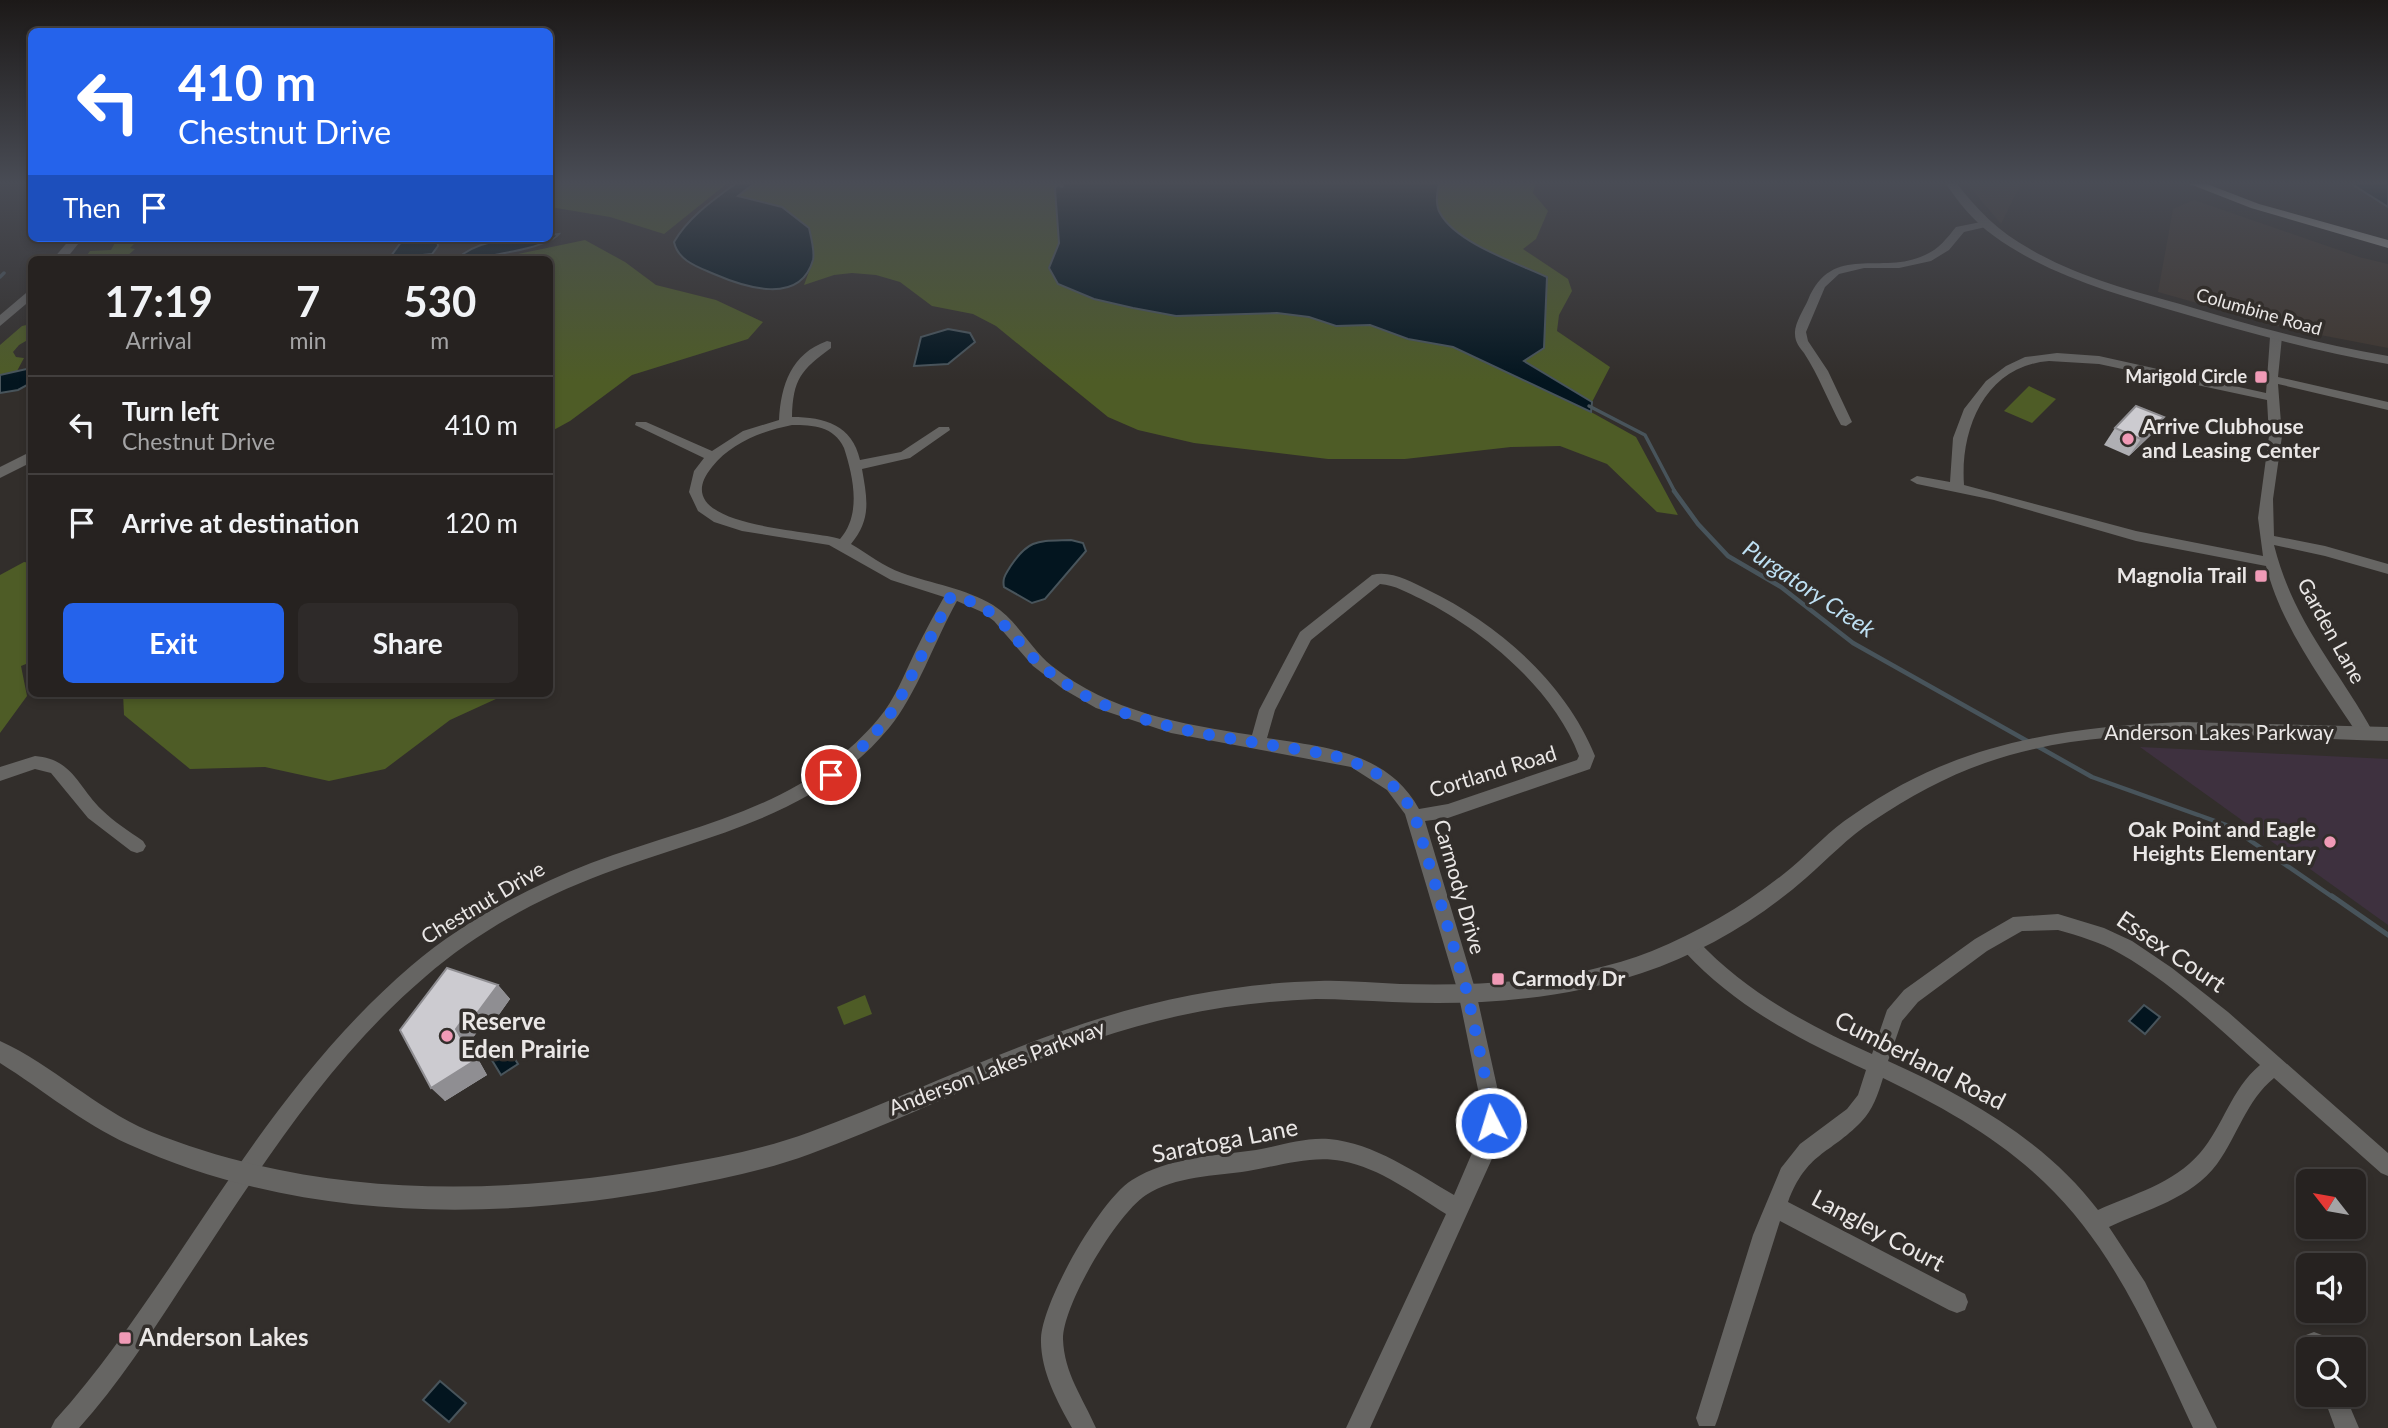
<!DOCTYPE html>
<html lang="en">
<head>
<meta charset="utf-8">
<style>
	body { margin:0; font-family:Lato,sans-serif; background:#2e2a29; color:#f1f3f6; height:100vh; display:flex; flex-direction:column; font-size:26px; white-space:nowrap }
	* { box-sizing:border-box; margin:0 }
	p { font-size:23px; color:#a4a4a5 }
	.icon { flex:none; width:38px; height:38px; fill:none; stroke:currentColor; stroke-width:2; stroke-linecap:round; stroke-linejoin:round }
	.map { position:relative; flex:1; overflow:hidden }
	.panel { position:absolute; left:28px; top:256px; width:525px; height:441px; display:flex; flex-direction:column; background:#262220; border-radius:10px; box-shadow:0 4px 10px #0003,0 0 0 2px #423f3e }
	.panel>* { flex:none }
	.hud { position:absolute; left:28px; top:28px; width:525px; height:214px; border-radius:10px; box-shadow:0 4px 10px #0003,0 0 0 2px #423f3e; background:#2563eb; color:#fff; overflow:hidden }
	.needle { width:46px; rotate:301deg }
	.controls { position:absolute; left:2296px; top:1169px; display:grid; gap:14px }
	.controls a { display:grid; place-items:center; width:70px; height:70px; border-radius:10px; background:#262220; box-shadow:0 4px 10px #0003,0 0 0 2px #423f3e; font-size:35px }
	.pin { position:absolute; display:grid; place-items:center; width:60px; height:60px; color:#fff; margin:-30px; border:4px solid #fff; border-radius:50%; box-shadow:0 2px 7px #0007 }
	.me { position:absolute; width:77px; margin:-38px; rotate:355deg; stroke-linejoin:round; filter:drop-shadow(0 0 5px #0008) }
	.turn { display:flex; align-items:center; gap:24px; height:147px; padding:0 35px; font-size:32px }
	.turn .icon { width:91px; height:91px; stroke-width:2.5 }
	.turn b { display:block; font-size:49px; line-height:60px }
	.then { display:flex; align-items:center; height:66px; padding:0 35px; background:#0003; gap:14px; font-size:26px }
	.eta { display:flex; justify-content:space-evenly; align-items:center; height:119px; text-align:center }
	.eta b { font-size:42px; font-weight:700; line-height:49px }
	.primary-button { display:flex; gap:14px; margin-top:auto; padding:14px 35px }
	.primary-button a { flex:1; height:80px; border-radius:10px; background:#2563eb; color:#fff; font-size:28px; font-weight:700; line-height:80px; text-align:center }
	.primary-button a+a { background:#2e2a29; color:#f1f3f6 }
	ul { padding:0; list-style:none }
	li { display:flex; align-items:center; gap:21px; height:98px; padding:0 35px; border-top:2px solid #423f3e }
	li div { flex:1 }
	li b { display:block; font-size:26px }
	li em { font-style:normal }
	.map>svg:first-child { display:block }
	.built { fill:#3f362f }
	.education { fill:#3e313f }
	.green { fill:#4e5c26 }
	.water { fill:#03151f; stroke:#48545b; stroke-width:2 }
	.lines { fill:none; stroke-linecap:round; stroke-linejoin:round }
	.stream-far2 { stroke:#48545b; stroke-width:3.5 }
	.stream-far1 { stroke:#48545b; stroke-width:4.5 }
	.stream { stroke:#48545b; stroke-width:5 }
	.minor { fill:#666563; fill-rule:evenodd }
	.tertiary { fill:#666563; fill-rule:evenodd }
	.primary { fill:#9c9b96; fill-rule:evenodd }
	.wall { fill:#afafb3 }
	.shaded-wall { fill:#8f8e92 }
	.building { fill:#cccbd0; stroke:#8f8e92; stroke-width:2 }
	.route { stroke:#2563eb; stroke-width:12; stroke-dasharray:0 21.6 }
	.poi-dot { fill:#f09ab6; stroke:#322e2b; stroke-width:2.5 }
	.labels { text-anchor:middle; stroke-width:7; stroke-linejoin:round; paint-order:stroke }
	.far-street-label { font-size:18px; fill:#eae7e6; stroke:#322e2b }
	.far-poi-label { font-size:18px; font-weight:bold; fill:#eae7e6; stroke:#322e2b; text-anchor:end }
	.poi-label { font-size:21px; font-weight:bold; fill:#eae7e6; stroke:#322e2b; text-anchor:start }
	.street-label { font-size:21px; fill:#eae7e6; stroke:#322e2b }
	.water-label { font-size:23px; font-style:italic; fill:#bee0f3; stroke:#322e2b }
	.near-street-label { font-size:24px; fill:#eae7e6; stroke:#322e2b }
	.near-poi-label { font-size:24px; font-weight:bold; fill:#eae7e6; stroke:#322e2b; text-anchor:start }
</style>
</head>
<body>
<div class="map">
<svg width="2388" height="1428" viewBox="0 0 2388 1428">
	<rect width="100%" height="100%" fill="#322e2b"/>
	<g class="built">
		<polygon points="1965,181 2022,181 2001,224"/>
		<polygon points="2194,200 2359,257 2388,264 2388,348 2289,329 2158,292 2173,209"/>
	</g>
	<polygon class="education" points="2140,747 2388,759 2388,925"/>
	<g class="green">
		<polygon points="550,181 730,181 664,234 610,217 550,207"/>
		<polygon points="757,181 1058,181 1055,189 1059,243 1049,268 1176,316 1277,313 1309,317 1336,326 1370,325 1408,339 1453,347 1591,412 1636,437 1678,515 1657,512 1607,464 1560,446 1511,447 1405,459 1328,459 1194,443 1138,430 1108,417 996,326 973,314 932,306 900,282 876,275 852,273 834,275 804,285 814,258 737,195"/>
		<path d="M1440,181H1536L1533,193L1548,211L1536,239L1523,249L1568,279L1572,291L1559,315L1557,331L1610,367L1592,402L1524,361L1547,277C1517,263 1456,243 1440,213C1435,204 1437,191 1440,181Z"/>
		<polygon points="117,239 138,240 130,248 135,249 124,259 84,259 90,251 111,250"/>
		<polygon points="585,240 625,262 656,285 716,300 763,322 748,339 632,375 570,421 550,432 550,259 494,259"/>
		<polygon points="31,324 31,338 19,345 13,352 16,357 24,358 17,371 0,375 0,345 22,326"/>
		<polygon points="2029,386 2056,399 2032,423 2004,411"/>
		<polygon points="24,562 31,563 31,662 21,666 27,696 0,733 0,575"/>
		<polygon points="123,693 509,693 450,720 385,769 329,781 265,767 190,769 124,715"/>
		<polygon points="865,995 872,1014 844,1025 837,1007"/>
	</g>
	<g class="water">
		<path d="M739,181H757L738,196L782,207L809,228C811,237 815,251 813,260C800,306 744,287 714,274C698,267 678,261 674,242C689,216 715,199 739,181Z"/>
		<path d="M1058,181H1440C1437,191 1435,204 1440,213C1456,243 1517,263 1547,277L1544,348L1524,361L1592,402L1591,412L1453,347L1408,339L1370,325L1336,326L1309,317L1277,313L1176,316L1133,308L1094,299L1058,284L1049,268L1059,243L1055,189Z"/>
		<polygon points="2347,181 2388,181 2388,207"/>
		<path d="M559,234C548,248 491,255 471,259L465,258L463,254C487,237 521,238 550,238V235Z"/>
		<polygon points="404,238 437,238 438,246 432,254 393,258 391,256"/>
		<polygon points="948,329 970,333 975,342 948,364 914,366 921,337"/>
		<polygon points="31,368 31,383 18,390 0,393 0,375"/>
		<path d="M1071,540L1083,543L1086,551L1045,599L1032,603L1004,587C1002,578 1006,574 1010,567C1029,538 1039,541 1071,540Z"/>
		<polygon points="2144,1005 2160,1017 2145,1034 2129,1021"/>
		<polygon points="504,1042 518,1064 501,1075 487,1052"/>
		<polygon points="440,1381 466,1403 449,1422 423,1400"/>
	</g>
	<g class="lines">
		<g class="stream-far2">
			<polyline points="1046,181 1062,186"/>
			<polyline points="0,277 4,273"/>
			<polyline points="1589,406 1645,435 1675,492"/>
		</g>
		<g class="stream-far1">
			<polyline points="1674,491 1698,524 1728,556 1781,587 1853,643 2029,742"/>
			<polyline points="2037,746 2092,777 2229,826 2334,898"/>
		</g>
		<polyline class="stream" points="2332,896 2388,935"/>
		<g class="minor">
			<path d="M1986,221L1991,224L1990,226L1964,232L1949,250L1931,261L1899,268H1864L1839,274L1825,287L1806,332L1808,341L1828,371L1852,422L1846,426L1841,425C1828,401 1819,376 1804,353C1800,348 1795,342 1795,334C1794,324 1804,309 1808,300C1832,242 1882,276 1925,255C1939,249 1947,238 1956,227Z"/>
			<path d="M2276,333L2282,337L2278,377L2388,402V410L2278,384L2282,436L2273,499L2274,536L2325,546L2388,564V574L2325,556L2274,545C2294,624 2337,666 2374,734L2372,738H2360C2326,685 2282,629 2266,566L2136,541L1994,500L1917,484L1910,480L1917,476L1950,482L1953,438L1964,409L1986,381L2006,366L2025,357L2057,353L2099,356L2266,393L2270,337ZM2049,361L2099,364L2267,400L2269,436L2258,518L2263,556L2136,531L1964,485C1960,429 1985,366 2049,361Z"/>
			<path d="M827,341L831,342V348C801,370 793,379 792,417C825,417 852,425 860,460L901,452L939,427H949L950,430L910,458L862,469C867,498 872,519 851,544C868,554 883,566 902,573C932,584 965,588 993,605C1017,620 1030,648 1052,666C1110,712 1181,724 1252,735L1259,710L1300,632L1372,575C1391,570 1411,582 1428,590C1497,623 1566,683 1595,756L1590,769L1448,818L1425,821L1476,992L1502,1109L1501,1132L1491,1161L1370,1428H1346L1446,1214C1414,1194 1380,1168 1342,1161C1311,1155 1279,1166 1248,1171C1215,1176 1175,1176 1146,1195C1117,1214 1063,1304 1063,1339C1064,1373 1083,1398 1096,1428H1072C1057,1401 1040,1370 1041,1338C1043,1300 1100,1200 1132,1180C1169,1157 1214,1156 1256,1150C1279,1146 1305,1137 1329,1139C1374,1143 1416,1173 1454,1195L1481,1132L1482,1109L1458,992L1405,814L1387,790L1351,767L1171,733L1096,708L1063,689L1033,666L994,621L982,612L957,601C935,640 917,694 889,728C813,819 708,834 603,874C539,898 477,932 425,977C324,1063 255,1177 182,1286C150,1335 118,1385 79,1428H51L55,1420C99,1372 135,1318 172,1264C243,1157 313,1050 411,966C464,921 527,888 591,863C696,824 803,809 879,718C895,699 904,675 915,652C924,633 934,615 944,597L891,580L829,545L742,531L714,522L698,511L689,492L694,471L704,458L635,425L636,422H646L712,451L743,431L779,420C781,385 791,354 827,341ZM792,425C813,425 834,426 844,448C853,476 862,514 840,539C812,529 662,528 712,467C731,443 762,431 792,425ZM1380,584C1395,585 1408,593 1421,599C1483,630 1554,689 1579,756L1577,760L1448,804L1419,809C1388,752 1325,747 1267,738L1275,710L1311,640Z"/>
			<path d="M35,756C73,759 78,787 102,810C114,822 129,831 143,841L146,846L143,851L137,853L131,851L88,818L51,773L35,769L0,781V767Z"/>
			<path d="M2058,914L2104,928L2132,941L2172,968L2228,1012L2388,1153V1176L2381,1173L2274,1078C2246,1101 2238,1135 2217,1164C2191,1199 2147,1209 2109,1227L2145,1282L2217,1428H2193C2153,1342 2115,1249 2044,1182C1997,1137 1941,1106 1883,1078C1878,1094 1873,1110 1861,1122C1829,1155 1807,1152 1788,1202L1965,1294L1968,1302L1965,1310L1957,1313L1949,1310L1780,1221L1718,1418L1715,1426H1699L1696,1418L1753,1235L1781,1168L1800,1144L1847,1109L1858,1095L1866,1070C1798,1039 1736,1007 1685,952L1682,946L1685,940L1691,938L1697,940C1747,993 1806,1024 1872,1054L1887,1010L1904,990L1975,939L2013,917ZM2058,930C2079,936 2100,942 2119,953C2171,982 2216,1026 2260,1065C2231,1089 2224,1125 2200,1153C2173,1184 2133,1194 2098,1210C2046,1141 1966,1096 1888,1061L1902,1021L1918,1002L1987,951L2022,931Z"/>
			<polygon points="2314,1332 2322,1335 2327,1349 2308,1349 2308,1357 2303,1343 2306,1335"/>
			<polygon points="2323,1395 2345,1395 2359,1428 2335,1428"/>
		</g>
		<g class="tertiary">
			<path d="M1944,181H1955C1976,209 1999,232 2030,249C2076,276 2129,290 2180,304C2249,325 2317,344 2388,356V364C2318,352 2249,333 2181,313C2116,294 2049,276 1994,236C1973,221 1958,202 1944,181Z"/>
			<polygon points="71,238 83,238 66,259 53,259"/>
			<polygon points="32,288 32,299 0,326 0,315"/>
			<polygon points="32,451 32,462 0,478 0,467"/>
			<path d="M2182,722L2388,727V741C2259,738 2109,719 1985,763C1945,777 1909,797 1873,821C1848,837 1828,859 1806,878C1758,920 1702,953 1642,973C1563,1000 1475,1006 1392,1002C1366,1001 1341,999 1316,999C1270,1001 1223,1006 1178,1016C1049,1045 933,1108 810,1154C767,1170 721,1179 675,1188C494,1222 299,1222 128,1144C82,1123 43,1090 0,1063V1041C53,1065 95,1108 149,1131C316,1199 500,1197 675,1165C721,1157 767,1148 810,1132C937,1085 1058,1020 1192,995C1234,987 1276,982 1319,981C1346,980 1373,983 1400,984C1484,986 1573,982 1652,951C1702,931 1750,902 1791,868C1812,850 1830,830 1853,815C1955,743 2061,727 2182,722Z"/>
		</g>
		<polygon class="primary" points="2182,181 2199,181 2259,204 2388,240 2388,248 2251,208"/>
	</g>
	<g class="wall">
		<polygon points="2164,417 2152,434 2129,456 2104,445 2115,428"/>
		<polygon points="498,985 510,999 488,1030 480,1028 469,1043 487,1075 445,1101 400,1030"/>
	</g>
	<g class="shaded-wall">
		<polygon points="2164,417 2152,434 2129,456 2141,439"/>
		<polygon points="498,985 510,999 488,1030 475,1016"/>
		<polygon points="467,1014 480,1028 469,1043 487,1075 445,1101 431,1088 456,1029"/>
	</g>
	<g class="building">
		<polygon points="2136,406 2164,417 2141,439 2115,428"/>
		<polygon points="447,968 498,985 475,1016 467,1014 456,1029 474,1061 431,1088 400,1030"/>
	</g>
	<linearGradient id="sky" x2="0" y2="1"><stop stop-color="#1c1918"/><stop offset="0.48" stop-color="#494c55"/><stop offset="1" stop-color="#494c55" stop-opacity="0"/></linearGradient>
	<rect width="2388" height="381" fill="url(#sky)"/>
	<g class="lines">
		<path class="route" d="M831,775L861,748L886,721L904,691L951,596C990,603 1003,624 1027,651C1040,667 1060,680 1077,691C1148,733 1251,740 1331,755C1369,765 1404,784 1417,823L1467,992L1492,1109L1491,1123"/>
	</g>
	<g class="poi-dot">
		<rect x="2254" y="370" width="14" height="14" rx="3.5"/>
		<circle cx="2128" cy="439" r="7"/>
		<rect x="2254" y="569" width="14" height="14" rx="3.5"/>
		<circle cx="2330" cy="842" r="7"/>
		<rect x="1491" y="972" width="14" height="14" rx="3.5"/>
		<circle cx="447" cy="1036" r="7"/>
		<rect x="118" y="1331" width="14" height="14" rx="3.5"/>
	</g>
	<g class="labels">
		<g class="far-street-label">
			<text transform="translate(2259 312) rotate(16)" y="6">Columbine Road</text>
		</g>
		<g class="far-poi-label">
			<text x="2247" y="383">Marigold Circle</text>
		</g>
		<g class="poi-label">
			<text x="2142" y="434">Arrive Clubhouse<tspan x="2142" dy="24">and Leasing Center</tspan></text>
			<text x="2247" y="583" text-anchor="end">Magnolia Trail</text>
			<text x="2316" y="837" text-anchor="end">Oak Point and Eagle<tspan x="2316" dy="24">Heights Elementary</tspan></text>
			<text x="1512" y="986">Carmody Dr</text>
		</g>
		<g class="street-label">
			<text transform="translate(2331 631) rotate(61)" y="7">Garden Lane</text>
			<text x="2219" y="740">Anderson Lakes Parkway</text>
			<text transform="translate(1493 772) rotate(-17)" y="7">Cortland Road</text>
			<text transform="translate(1459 887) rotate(74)" y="7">Carmody Drive</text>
			<text transform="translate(483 903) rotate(-31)" y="7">Chestnut Drive</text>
			<text transform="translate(997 1068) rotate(-21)" y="7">Anderson Lakes Parkway</text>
		</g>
		<g class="water-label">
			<text transform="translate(1809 589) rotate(34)" y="8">Purgatory Creek</text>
		</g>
		<g class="near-street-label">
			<text transform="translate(2171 952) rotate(34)" y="8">Essex Court</text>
			<text transform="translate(1920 1061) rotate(27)" y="8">Cumberland Road</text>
			<text transform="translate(1225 1141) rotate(-11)" y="8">Saratoga Lane</text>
			<text transform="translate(1878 1231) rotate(28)" y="8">Langley Court</text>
		</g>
		<g class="near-poi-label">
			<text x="461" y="1030">Reserve<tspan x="461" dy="28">Eden Prairie</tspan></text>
			<text x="139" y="1346">Anderson Lakes</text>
		</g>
	</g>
</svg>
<div class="controls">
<a><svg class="needle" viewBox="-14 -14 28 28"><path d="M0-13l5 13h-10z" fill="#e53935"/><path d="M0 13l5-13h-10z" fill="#a4a4a5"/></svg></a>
<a><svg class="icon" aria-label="sound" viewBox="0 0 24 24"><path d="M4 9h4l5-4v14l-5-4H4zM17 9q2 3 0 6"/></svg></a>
<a><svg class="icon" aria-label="search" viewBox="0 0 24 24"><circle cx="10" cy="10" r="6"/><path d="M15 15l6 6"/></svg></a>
</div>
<div class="pin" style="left:831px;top:775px;background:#d93025"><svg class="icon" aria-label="arrive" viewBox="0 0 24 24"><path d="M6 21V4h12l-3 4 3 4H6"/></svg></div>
<svg class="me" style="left:1491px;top:1123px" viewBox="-20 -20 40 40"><circle r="17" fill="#2563eb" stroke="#fff" stroke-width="3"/><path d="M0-11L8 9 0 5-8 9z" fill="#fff"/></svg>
<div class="hud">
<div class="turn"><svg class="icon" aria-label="left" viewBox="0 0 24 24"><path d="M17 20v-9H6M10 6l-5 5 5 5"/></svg><div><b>410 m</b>Chestnut Drive</div></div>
<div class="then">Then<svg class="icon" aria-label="arrive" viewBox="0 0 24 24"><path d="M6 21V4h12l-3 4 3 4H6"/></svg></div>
</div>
<section class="panel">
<div class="eta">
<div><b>17:19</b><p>Arrival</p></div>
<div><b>7</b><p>min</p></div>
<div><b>530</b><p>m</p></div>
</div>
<ul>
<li><svg class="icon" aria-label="left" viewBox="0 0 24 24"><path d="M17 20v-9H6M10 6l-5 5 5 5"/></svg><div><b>Turn left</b><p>Chestnut Drive</p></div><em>410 m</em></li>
<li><svg class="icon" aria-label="arrive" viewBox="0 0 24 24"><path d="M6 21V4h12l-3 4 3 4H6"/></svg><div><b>Arrive at destination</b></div><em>120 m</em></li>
</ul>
<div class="primary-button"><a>Exit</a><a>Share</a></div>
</section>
</div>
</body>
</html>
